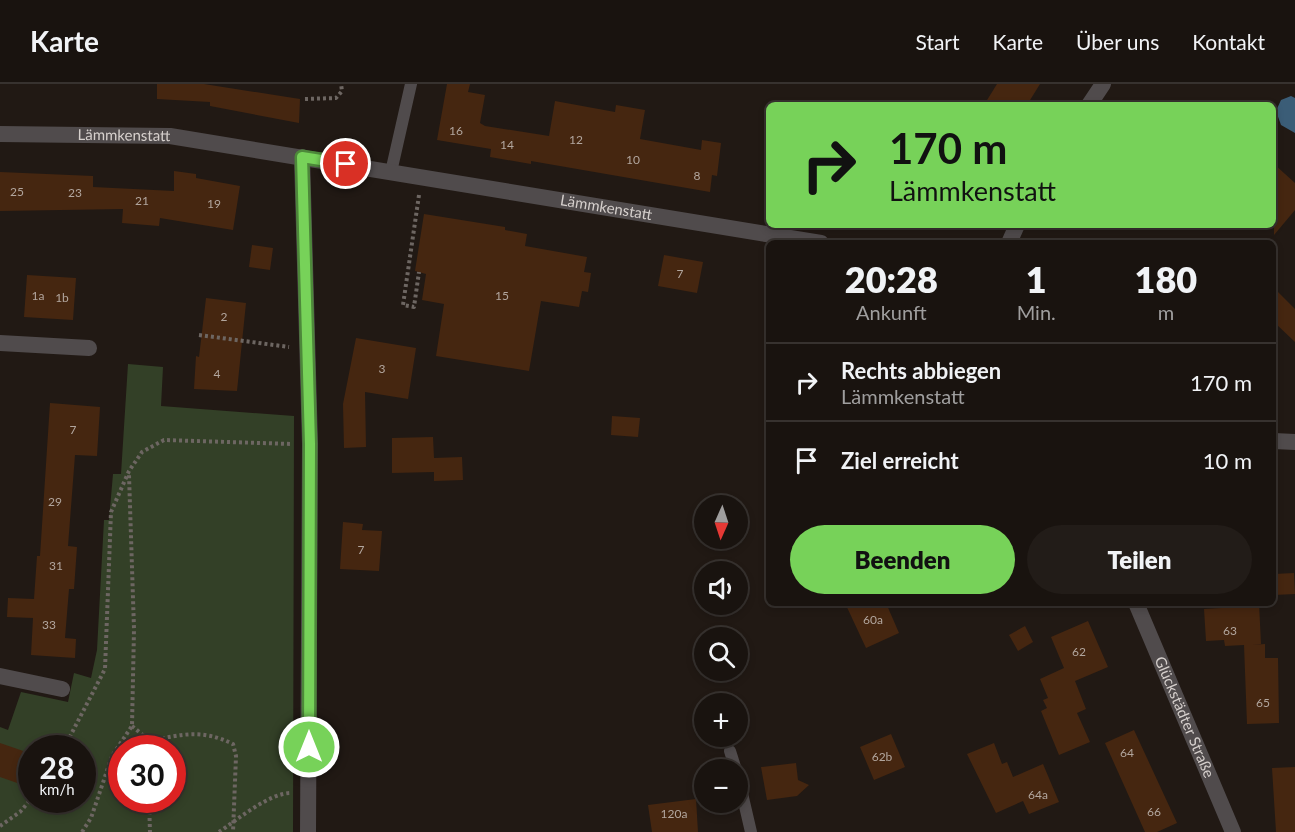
<!DOCTYPE html>
<html lang="de">
<head>
<meta charset="utf-8">
<style>
	body { margin:0; font-family:Lato,sans-serif; background:#221c18; color:#f1f3f6; height:100vh; display:flex; flex-direction:column; font-size:22px; white-space:nowrap }
	* { box-sizing:border-box; margin:0 }
	p { font-size:20px; color:#9f9e9e }
	.icon { flex:none; width:33px; height:33px; fill:none; stroke:currentColor; stroke-width:2; stroke-linecap:round; stroke-linejoin:round }
	.map { position:relative; flex:1; overflow:hidden }
	.side { position:absolute; left:766px; top:156px; width:510px; height:366px; display:flex; flex-direction:column; background:#19130f; border-radius:9px; box-shadow:0 3px 9px #0003,0 0 0 2px #37322f }
	.side>* { flex:none }
	.guide { position:absolute; left:766px; top:18px; width:510px; height:126px; border-radius:9px; box-shadow:0 3px 9px #0003,0 0 0 2px #37322f; background:#77d259; color:#111; overflow:hidden }
	.needle { width:39px; rotate:183deg }
	.fabs { position:absolute; left:694px; top:411px; display:grid; gap:12px }
	.fabs a { display:grid; place-items:center; width:54px; height:54px; border-radius:50%; background:#19130f; box-shadow:0 3px 9px #0003,0 0 0 2px #37322f; font-size:30px }
	.speed { position:absolute; left:18px; top:651px; display:flex; gap:12px; font-size:30px; font-weight:700; text-align:center }
	.speed>* { display:grid; place-content:center; width:78px; height:78px; border-radius:50%; background:#19130f; box-shadow:0 3px 9px #0003,0 0 0 2px #37322f; line-height:1 }
	.speed small { font-size:15px; font-weight:400 }
	.speed .limit { border:9px solid #d22; background:#fff; color:#111 }
	.pin { position:absolute; display:grid; place-items:center; width:51px; height:51px; color:#fff; margin:-26px; border:3px solid #fff; border-radius:50%; box-shadow:0 2px 6px #0007 }
	.me { position:absolute; width:66px; margin:-33px; rotate:0deg; stroke-linejoin:round; filter:drop-shadow(0 0 4px #0008) }
	.turn { display:flex; align-items:center; gap:21px; height:126px; padding:0 24px; font-size:27px }
	.turn .icon { width:78px; height:78px; stroke-width:2.5 }
	.turn b { display:block; font-size:42px; line-height:51px }
	.eta { display:flex; justify-content:space-evenly; align-items:center; height:102px; text-align:center }
	.eta b { font-size:36px; font-weight:800; line-height:42px }
	.button { display:flex; gap:12px; margin-top:auto; padding:12px 24px }
	.button a { flex:1; height:69px; border-radius:36px; background:#77d259; color:#111; font-size:24px; font-weight:800; line-height:69px; text-align:center }
	.button a+a { background:#221c18; color:#f1f3f6 }
	ul { padding:0; list-style:none }
	li { display:flex; align-items:center; gap:18px; height:78px; padding:0 24px; border-top:2px solid #37322f }
	li div { flex:1 }
	li b { display:block; font-size:22px }
	li em { font-style:normal }
	header { display:flex; align-items:center; gap:36px; box-sizing:border-box; height:84px; padding:0 30px; background:#19130f; border-bottom:2px solid #37322f }
	header strong { font-size:28px }
	nav { display:flex; gap:33px; margin-inline-start:auto; font-size:21px }
	.map>svg:first-child { display:block }
	.green { fill:#334027; fill-rule:evenodd }
	.water { fill:#3b5d77 }
	.building { fill:#452610 }
	.lines { fill:none; stroke-linecap:round; stroke-linejoin:round }
	.path { stroke:#6d6662; stroke-width:4; stroke-dasharray:3 3; stroke-linecap:butt }
	.service { stroke:#504b4c; stroke-width:12 }
	.minor { stroke:#504b4c; stroke-width:16 }
	.route-casing { stroke:#4d883a; stroke-width:15 }
	.route { stroke:#77d259; stroke-width:10 }
	.labels { text-anchor:middle; stroke-width:6; stroke-linejoin:round; paint-order:stroke }
	.number-label { font-size:12px; fill:#b2a69e }
	.street-label { font-size:15px; fill:#d6d0cd; stroke:#18100c }
</style>
</head>
<body>
<header>
<strong>Karte</strong>
<nav><a>Start</a><a>Karte</a><a>Über uns</a><a>Kontakt</a></nav>
</header>
<div class="map">
<svg width="1295" height="748" viewBox="0 0 1295 748">
	<rect width="100%" height="100%" fill="#211914"/>
	<path class="green" d="M128,280L163,283L161,322L294,332L293,748H0V643L8,646L21,608L68,618L74,589L91,594L97,566L104,436H109L113,390H121ZM32,664H82V716H32ZM122,664H172V716H122Z"/>
	<polygon class="water" points="1291,12 1295,14 1295,49 1281,41 1276,27 1281,16"/>
	<g class="building">
		<polygon points="157,0 204,0 300,15 299,39 210,22 210,18 157,15"/>
		<polygon points="447,0 470,0 468,8 485,11 480,39 485,42 549,52 555,17 615,28 616,21 645,26 640,55 701,66 702,56 721,59 717,92 712,91 710,108 531,77 531,80 490,73 491,65 437,56"/>
		<polygon points="997,0 1040,0 1027,21 984,21"/>
		<polygon points="1274,80 1295,99 1295,126 1274,151"/>
		<polygon points="174,87 196,90 196,94 240,102 233,146 160,134 159,142 122,139 123,125 0,127 0,88 93,92 93,103 174,107"/>
		<polygon points="424,130 505,143 505,146 527,150 525,162 587,173 584,188 591,189 588,208 582,207 579,223 541,217 529,287 436,272 444,220 422,216 426,190 415,187"/>
		<polygon points="252,161 273,164 270,186 249,183"/>
		<polygon points="664,171 703,178 697,209 658,202"/>
		<polygon points="27,191 76,194 73,236 24,233"/>
		<polygon points="1274,204 1295,225 1295,258 1274,238"/>
		<polygon points="206,214 246,219 237,307 194,305 196,272 199,273"/>
		<polygon points="356,254 416,264 408,315 365,308 366,363 344,364 343,320"/>
		<polygon points="50,319 100,323 97,372 75,371 68,462 77,463 74,505 69,505 65,554 76,555 75,574 31,571 33,534 7,533 8,514 34,515 37,472 40,472"/>
		<polygon points="612,332 640,334 638,353 611,351"/>
		<polygon points="433,353 434,374 462,373 463,396 434,397 434,388 392,389 392,354"/>
		<polygon points="343,438 363,440 362,446 382,447 379,487 340,485"/>
		<polygon points="1294,489 1295,510 1274,511 1274,490"/>
		<polygon points="845,519 886,519 899,549 866,564"/>
		<polygon points="1239,519 1259,519 1261,560 1253,561 1265,560 1265,574 1278,574 1279,639 1247,640 1244,561 1225,562 1224,556 1206,557 1204,525 1239,523"/>
		<polygon points="1088,537 1108,583 1075,597 1086,625 1077,629 1090,658 1059,671 1041,627 1047,624 1043,616 1048,614 1040,595 1064,584 1051,553"/>
		<polygon points="1025,542 1033,558 1018,567 1009,551"/>
		<polygon points="1134,646 1177,739 1157,748 1145,748 1105,659"/>
		<polygon points="891,650 905,683 874,696 860,663"/>
		<polygon points="0,659 32,670 23,701 0,693"/>
		<polygon points="994,659 1002,680 1007,678 1013,693 1043,680 1059,718 1029,730 1023,717 996,729 967,670"/>
		<polygon points="796,679 798,696 809,701 797,712 767,716 761,683"/>
		<polygon points="1295,683 1295,748 1276,748 1272,684"/>
		<polygon points="696,715 698,748 652,748 648,721"/>
	</g>
	<g class="lines">
		<g class="path">
			<polyline points="305,15 336,14 342,7 341,0"/>
			<polyline points="419,111 403,221 414,223 419,188"/>
			<polyline points="199,251 289,263"/>
			<polyline points="132,642 150,657"/>
			<path d="M150,657C183,650 202,645 233,660L236,672L233,748"/>
			<polyline points="64,664 105,585 111,428 129,387 142,368 164,356 292,360"/>
			<polyline points="150,664 150,657"/>
			<polyline points="149,716 150,748"/>
			<polyline points="0,742 20,728 32,714"/>
			<polyline points="82,748 91,734 112,672 132,642 134,545 129,391"/>
			<path d="M219,748C237,736 269,709 291,709"/>
		</g>
		<g class="service">
			<polyline points="391,88 411,0"/>
			<polyline points="730,667 736,686"/>
			<polyline points="738,692 751,748"/>
		</g>
		<g class="minor">
			<polyline points="1089,21 1103,0"/>
			<path id="s1" d="M0,50L170,52L821,159"/>
			<polyline points="302,73 310,360 308,748"/>
			<polyline points="1009,159 1017,141"/>
			<polyline points="0,259 89,264"/>
			<polyline points="1274,357 1295,358"/>
			<path id="s2" d="M1136,519L1233,748"/>
			<polyline points="0,592 62,605"/>
		</g>
	</g>
	<g class="lines">
		<g class="route-casing">
			<polyline id="route" points="309,663 310,360 302,73 346,80"/>
		</g>
		<use href="#route" class="route"/>
	</g>
	<g class="labels">
		<g class="number-label">
			<text x="456" y="51">16</text>
			<text x="576" y="60">12</text>
			<text x="507" y="65">14</text>
			<text x="633" y="80">10</text>
			<text x="697" y="96">8</text>
			<text x="17" y="112">25</text>
			<text x="75" y="113">23</text>
			<text x="142" y="121">21</text>
			<text x="214" y="124">19</text>
			<text x="680" y="194">7</text>
			<text x="38" y="216">1a</text>
			<text x="502" y="216">15</text>
			<text x="62" y="218">1b</text>
			<text x="224" y="237">2</text>
			<text x="382" y="289">3</text>
			<text x="217" y="294">4</text>
			<text x="73" y="350">7</text>
			<text x="55" y="422">29</text>
			<text x="361" y="470">7</text>
			<text x="56" y="486">31</text>
			<text x="873" y="540">60a</text>
			<text x="49" y="545">33</text>
			<text x="1230" y="551">63</text>
			<text x="1079" y="572">62</text>
			<text x="1263" y="623">65</text>
			<text x="1127" y="673">64</text>
			<text x="882" y="677">62b</text>
			<text x="1038" y="715">64a</text>
			<text x="1154" y="732">66</text>
			<text x="674" y="734">120a</text>
		</g>
		<g class="street-label">
			<text dy="5" stroke="none"><textPath href="#s1" startOffset="124">Lämmkenstatt</textPath></text>
			<text dy="5" stroke="none"><textPath href="#s1" startOffset="612">Lämmkenstatt</textPath></text>
			<text dy="5" stroke="none"><textPath href="#s2" startOffset="124">Glückstädter Straße</textPath></text>
		</g>
	</g>
</svg>
<div class="fabs">
<a><svg class="needle" viewBox="-14 -14 28 28"><path d="M0-13l5 13h-10z" fill="#e53935"/><path d="M0 13l5-13h-10z" fill="#9f9e9e"/></svg></a>
<a><svg class="icon" aria-label="sound" viewBox="0 0 24 24"><path d="M4 9h4l5-4v14l-5-4H4zM17 9q2 3 0 6"/></svg></a>
<a><svg class="icon" aria-label="search" viewBox="0 0 24 24"><circle cx="10" cy="10" r="6"/><path d="M15 15l6 6"/></svg></a>
<a>+</a>
<a>−</a>
</div>
<div class="speed"><div>28<small>km/h</small></div><div class="limit">30</div></div>
<div class="pin" style="left:346px;top:80px;background:#d93025"><svg class="icon" aria-label="arrive" viewBox="0 0 24 24"><path d="M6 21V4h12l-3 4 3 4H6"/></svg></div>
<svg class="me" style="left:309px;top:663px" viewBox="-20 -20 40 40"><circle r="17" fill="#77d259" stroke="#fff" stroke-width="3"/><path d="M0-11L8 9 0 5-8 9z" fill="#fff"/></svg>
<div class="guide">
<div class="turn"><svg class="icon" aria-label="right" viewBox="0 0 24 24"><path d="M7 20v-9h11M14 6l5 5-5 5"/></svg><div><b>170 m</b>Lämmkenstatt</div></div>
</div>
<section class="side">
<div class="eta">
<div><b>20:28</b><p>Ankunft</p></div>
<div><b>1</b><p>Min.</p></div>
<div><b>180</b><p>m</p></div>
</div>
<ul>
<li><svg class="icon" aria-label="right" viewBox="0 0 24 24"><path d="M7 20v-9h11M14 6l5 5-5 5"/></svg><div><b>Rechts abbiegen</b><p>Lämmkenstatt</p></div><em>170 m</em></li>
<li><svg class="icon" aria-label="arrive" viewBox="0 0 24 24"><path d="M6 21V4h12l-3 4 3 4H6"/></svg><div><b>Ziel erreicht</b></div><em>10 m</em></li>
</ul>
<div class="button"><a>Beenden</a><a>Teilen</a></div>
</section>
</div>
</body>
</html>
